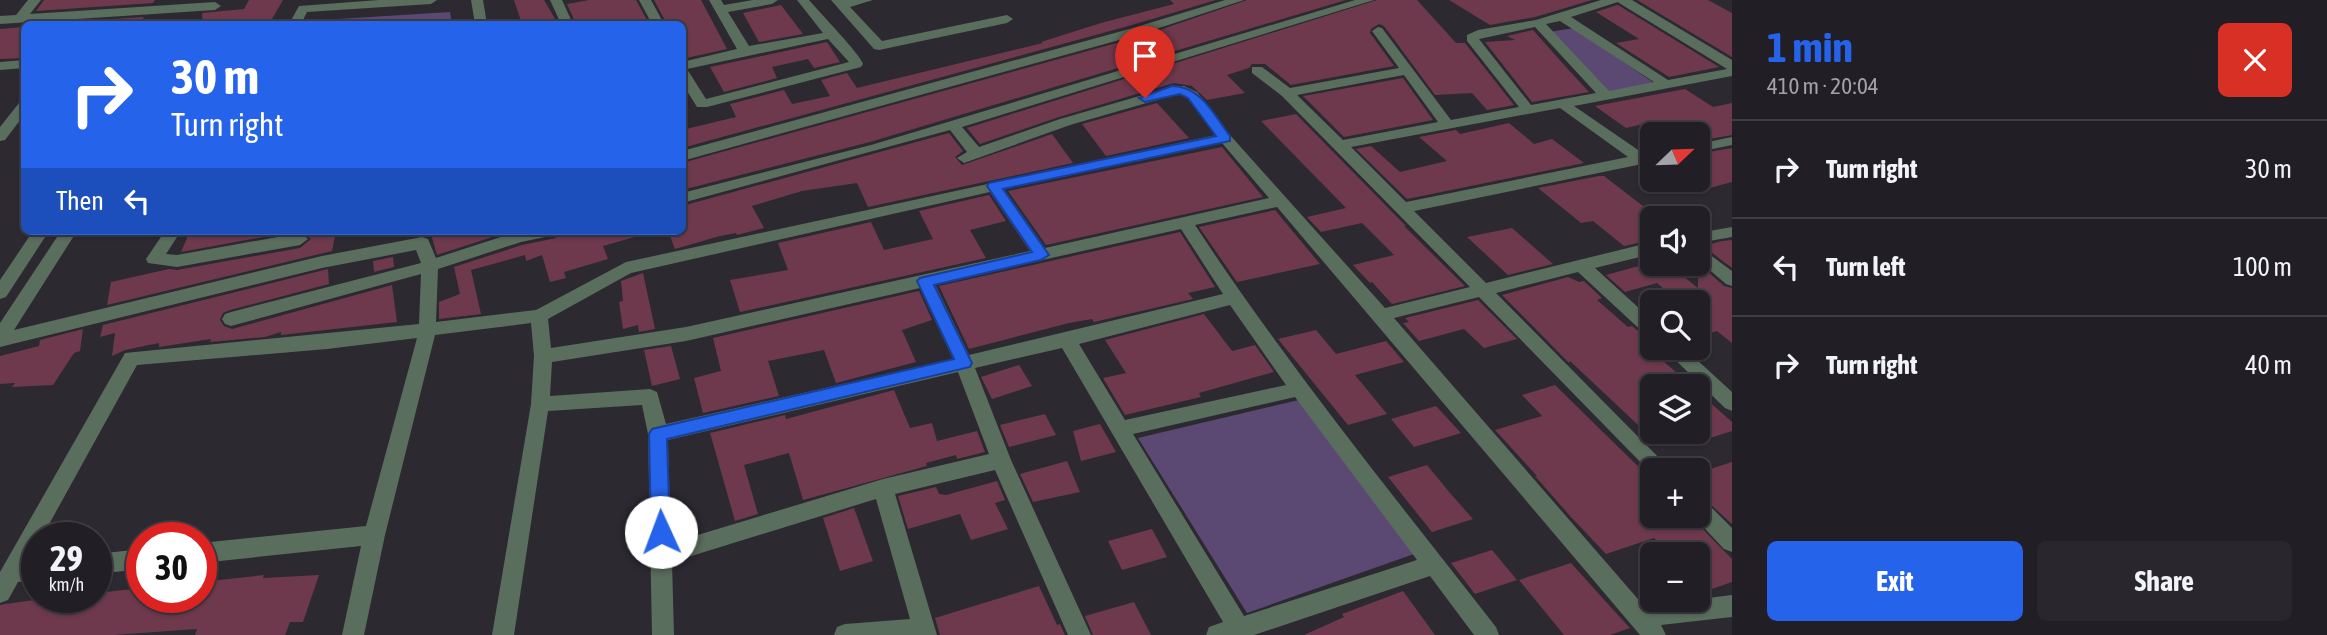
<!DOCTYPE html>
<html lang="en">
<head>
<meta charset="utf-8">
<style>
	body { margin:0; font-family:"Asap Condensed",sans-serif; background:#29272d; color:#f1f3f6; height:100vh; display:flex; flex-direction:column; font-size:26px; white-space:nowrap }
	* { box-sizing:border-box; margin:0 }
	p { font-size:23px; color:#a2a2a7 }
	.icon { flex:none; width:38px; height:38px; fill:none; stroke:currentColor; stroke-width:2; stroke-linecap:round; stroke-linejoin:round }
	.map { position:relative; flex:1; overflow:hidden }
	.sheet { display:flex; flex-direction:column; background:#211f25; width:595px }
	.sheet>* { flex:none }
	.hud { position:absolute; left:21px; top:21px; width:665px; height:214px; border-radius:10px; box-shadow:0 2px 5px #0004,0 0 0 2px #3e3d42; background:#2563eb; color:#fff; overflow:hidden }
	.needle { width:46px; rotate:67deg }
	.controls { position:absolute; left:1640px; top:122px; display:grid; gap:14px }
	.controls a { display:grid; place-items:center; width:70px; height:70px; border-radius:10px; background:#211f25; box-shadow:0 2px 5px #0004,0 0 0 2px #3e3d42; font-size:35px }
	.speed { position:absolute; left:21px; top:522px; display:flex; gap:14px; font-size:35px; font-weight:700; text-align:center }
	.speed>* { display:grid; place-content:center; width:91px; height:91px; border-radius:50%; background:#211f25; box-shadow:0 2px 5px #0004,0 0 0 2px #3e3d42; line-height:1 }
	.speed small { font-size:18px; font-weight:400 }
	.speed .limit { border:10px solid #d22; background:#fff; color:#111 }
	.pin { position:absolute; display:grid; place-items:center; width:60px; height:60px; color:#fff; margin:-72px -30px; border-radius:50% 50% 50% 0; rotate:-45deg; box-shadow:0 0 7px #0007 }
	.pin .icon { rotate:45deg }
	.me { position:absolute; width:77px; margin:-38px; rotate:358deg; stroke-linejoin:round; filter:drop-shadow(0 0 5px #0008) }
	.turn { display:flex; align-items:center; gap:24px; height:147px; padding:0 35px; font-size:32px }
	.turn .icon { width:91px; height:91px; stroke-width:2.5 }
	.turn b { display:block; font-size:49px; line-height:60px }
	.then { display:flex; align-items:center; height:66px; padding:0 35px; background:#0003; gap:14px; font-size:26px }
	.round { display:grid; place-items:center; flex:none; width:74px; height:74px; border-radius:10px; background:#29272d }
	.overview { display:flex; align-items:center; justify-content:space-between; height:119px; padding:0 35px }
	h1 { font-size:42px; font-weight:700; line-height:52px; color:#2563eb }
	.primary-button { display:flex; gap:14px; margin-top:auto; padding:14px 35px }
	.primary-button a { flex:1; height:80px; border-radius:10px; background:#2563eb; color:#fff; font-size:28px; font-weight:700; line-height:80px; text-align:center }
	.primary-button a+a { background:#29272d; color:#f1f3f6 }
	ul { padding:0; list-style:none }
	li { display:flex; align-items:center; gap:21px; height:98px; padding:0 35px; border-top:2px solid #3e3d42 }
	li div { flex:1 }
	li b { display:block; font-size:26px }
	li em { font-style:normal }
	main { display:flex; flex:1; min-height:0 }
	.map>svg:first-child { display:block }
	.green { fill:#5b4974 }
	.building { fill:#6e394d }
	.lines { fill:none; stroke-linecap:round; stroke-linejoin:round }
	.minor { fill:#5a6e5d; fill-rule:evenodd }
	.route { fill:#2563eb; stroke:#184099; stroke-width:2 }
</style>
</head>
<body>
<main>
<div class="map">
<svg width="1732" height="635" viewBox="0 0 1732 635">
	<rect width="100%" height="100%" fill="#2c2931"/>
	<g class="green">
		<polygon points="450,12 452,24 289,24 290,22"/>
		<polygon points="1574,28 1657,85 1606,92 1549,32"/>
		<polygon points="1299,400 1414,554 1247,613 1138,438"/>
	</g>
	<g class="building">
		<polygon points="44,0 155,0 153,3 36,11"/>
		<polygon points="249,0 283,0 269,24 203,24 202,13 244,9"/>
		<polygon points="514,0 544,0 558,24 522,24"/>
		<polygon points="589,0 636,0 649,24 576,24 567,4"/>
		<polygon points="654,0 701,0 727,49 682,59 682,24 667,24"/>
		<polygon points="1170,0 1216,0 1132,25 682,148 682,130 736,117 730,104 784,90 792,104 830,96 821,80 847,73 857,88 1043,43 1041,42 1101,23 1174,4"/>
		<polygon points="1247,0 1346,0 870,142 682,190 682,163 1142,36"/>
		<polygon points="1377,0 1417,0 1456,43 1465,43 1514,105 1487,110 1472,93 1435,95 1384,26 1379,24 1371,29 1370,33 1394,66 1291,85 1265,64 1252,64 1249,68 1227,75 1245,93 1207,100 1192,86 1174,83 1059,117 980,144 967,128"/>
		<polygon points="1449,0 1592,0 1535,17 1490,25"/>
		<polygon points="1637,0 1708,0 1732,13 1732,57"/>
		<polygon points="781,5 803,34 759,42 743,13"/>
		<polygon points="1617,5 1618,5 1719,67 1669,77 1616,43 1639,39 1596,12"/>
		<polygon points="144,17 139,24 33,24"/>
		<polygon points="24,27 24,58 0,59 0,29"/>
		<polygon points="1533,30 1566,67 1589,92 1532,102 1485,42 1515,40 1507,36"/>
		<polygon points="827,42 840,62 814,68 808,59 772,67 777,78 724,92 710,67"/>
		<polygon points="1403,78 1433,120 1344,137 1303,96"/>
		<polygon points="1685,89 1713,107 1732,103 1732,135 1698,141 1698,135 1659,135 1643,124 1626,128 1595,106"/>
		<polygon points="1157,103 1189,138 1106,156 1082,124"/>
		<polygon points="1296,114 1406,226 1404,226 1465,286 1392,304 1372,282 1370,283 1353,265 1394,255 1362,223 1321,232 1307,217 1346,208 1261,121"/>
		<polygon points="1509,123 1534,144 1552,139 1584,163 1407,199 1356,149 1371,146 1400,172 1447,161 1419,137 1456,130 1460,134"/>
		<polygon points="949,133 963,151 955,157 962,165 1052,134 1073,163 868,207 857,183 802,191 752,206 764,228 737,235 736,233 720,236 675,249 668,231 682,231 682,206"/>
		<polygon points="1222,147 1263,197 1046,245 1008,191"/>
		<polygon points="1732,148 1732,182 1698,191 1698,154"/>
		<polygon points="1599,176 1604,176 1652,213 1652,240 1624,246 1593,221 1581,223 1538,188"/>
		<polygon points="989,195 1006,221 970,230 986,258 740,312 730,280 788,270 778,243 871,222 884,250 933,239 919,211"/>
		<polygon points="1275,210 1320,264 1237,282 1199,227"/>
		<polygon points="1512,228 1553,264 1508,275 1467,237"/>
		<polygon points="190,231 296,231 181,252"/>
		<polygon points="302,231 336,231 332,251 107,305 111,282 169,269 177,270 300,248 311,239"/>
		<polygon points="430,231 511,231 437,255"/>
		<polygon points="559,231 638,231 638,236 603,246 608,259 564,272 566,278 550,282 542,255 526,261 525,255 471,270 481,314 439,319 439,302 460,294 454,267 522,245 556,238"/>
		<polygon points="1180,232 1215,287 1188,293 1193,299 1094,322 1092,319 1069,323 969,349 939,286"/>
		<polygon points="1732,240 1732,268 1703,246 1722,241"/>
		<polygon points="393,257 394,267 374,272 373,261"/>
		<polygon points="1652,257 1652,264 1668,264 1698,288 1698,263 1724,286 1732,288 1732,343 1717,331 1698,336 1698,303 1681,303 1657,283 1625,292 1606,275 1646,264 1641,259"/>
		<polygon points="328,269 329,284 230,310 223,313 220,320 224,326 232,329 392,285 397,322 281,335 281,332 265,337 210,342 211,339 159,347 159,343 125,350 112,356 115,333 100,337 103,325"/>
		<polygon points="643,273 655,329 639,332 638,325 623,329 619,302 623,301 621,281"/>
		<polygon points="1568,277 1579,282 1584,281 1602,298 1597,300 1628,327 1632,326 1647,338 1639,340 1693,387 1652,387 1652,438 1570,361 1569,363 1502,295"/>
		<polygon points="919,291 932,320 902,330 916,362 836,383 824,350 768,361 779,396 703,413 694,378 721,371 713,338"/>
		<polygon points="1478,300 1517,339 1484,348 1464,329 1419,341 1403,323 1409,322 1405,318"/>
		<polygon points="1204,314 1232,351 1255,345 1274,372 1199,393 1201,397 1125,415 1103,378 1126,373 1105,340"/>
		<polygon points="83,329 80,351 74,353 53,385 12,387 15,383 0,384 0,356 39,346 40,340"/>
		<polygon points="1316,330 1336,354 1386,341 1404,362 1355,375 1387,414 1348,425 1278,339"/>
		<polygon points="671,346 680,379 652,386 644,350"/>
		<polygon points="1019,365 1032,386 992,399 981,377"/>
		<polygon points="1555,385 1652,480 1652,516 1690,516 1732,559 1732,582 1706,591 1698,582 1698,555 1671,555 1654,538 1606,554 1570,516 1535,476 1537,476 1495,430 1542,416 1522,395"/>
		<polygon points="894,390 910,428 932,423 937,441 977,431 985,452 957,459 956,455 926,463 927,466 803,500 789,453 744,465 758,514 735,521 710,433 785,415 786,419"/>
		<polygon points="1698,392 1732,422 1732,431 1707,439 1698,431"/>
		<polygon points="1436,406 1461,433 1414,447 1391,419"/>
		<polygon points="1045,414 1056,435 1009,447 1000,425"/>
		<polygon points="1100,424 1116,452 1081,461 1073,431"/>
		<polygon points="1067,461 1080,492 1033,502 1020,474"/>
		<polygon points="1732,462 1732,524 1698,493 1698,473"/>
		<polygon points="1427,465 1450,493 1473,519 1432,532 1388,477"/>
		<polygon points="997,481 1005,500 995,503 1008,529 971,540 960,514 908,529 898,496 936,487 939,494 946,495"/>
		<polygon points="854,508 873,561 840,571 823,518"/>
		<polygon points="1152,529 1167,557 1122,570 1108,541"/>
		<polygon points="1492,550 1517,580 1475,594 1451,563"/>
		<polygon points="1571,563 1617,614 1630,628 1610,635 1564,635 1519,580"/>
		<polygon points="264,575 263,578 319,575 303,622 290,622 285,635 195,635 197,629 114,635 0,635 0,605 5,604 56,597 96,597 96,593 142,588 142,597 201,597 201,582"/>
		<polygon points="1039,586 1057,625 1060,624 1065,635 940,635 935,618"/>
		<polygon points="1403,591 1435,635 1304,635 1344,617 1342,614"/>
		<polygon points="1134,602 1151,635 1093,635 1085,616"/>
	</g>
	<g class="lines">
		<g class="minor">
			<polygon points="28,0 41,0 30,14 215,2 221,6 215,10 0,24 0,16 16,15"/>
			<polygon points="379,0 437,0 431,4 307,12 301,24 289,24 299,6"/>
			<polygon points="471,0 483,0 487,24 475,24"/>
			<polygon points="550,0 562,0 573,24 561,24"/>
			<polygon points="639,0 651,0 664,24 652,24"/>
			<path d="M709,0H721L724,5L753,0H778L772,4L728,12L749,46L823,33L797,0H809C819,12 861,55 863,64L861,67L707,107H697L682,83V62L737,49ZM828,39L849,62L706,99L687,69Z"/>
			<polygon points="831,0 873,0 850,7 882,41 1007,15 1013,19 1007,23 879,50 874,49"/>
			<polygon points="1225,0 1244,0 1141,34 682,161 682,151 1133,28"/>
			<path d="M1355,0H1374L962,127L979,147L1060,119L1174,86H1184L1197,92L1230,135L1385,308L1470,287L1282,96L1252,73V67H1262L1290,88L1399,68L1372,31L1378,27L1382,28L1451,120L1519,107L1467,41V35L1478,30L1536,20L1601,0H1632L1732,60V76L1574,106L1644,154L1652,152V162L1414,211L1486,283L1652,242V254L1595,268L1652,320V337L1646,335L1578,272L1496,293L1672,471H1652V474L1479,297L1394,318L1644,606L1732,595V617L1661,625L1666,635H1640L1277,207L1195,225C1287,365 1393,495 1496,627L1499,635H1474L1430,576L1254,635H1206L1209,627L1223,622L1062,348L975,368L1011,460L1091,635H1068L995,470L895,494L937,635H834L837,627L845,624L910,619L876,499L672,562L674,635H652L648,434L642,405L548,411L514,635H492L531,404L534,356L531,323L435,335L385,535L364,635H342L361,546L201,563V543L366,526L417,338L327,349L137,365L42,537H37V547L30,561L37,560V580L18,582L8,600L0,603V572L125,353L419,324L421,274L231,326L225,324L222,319L225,314L231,312L421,263L416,250L322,268L0,347V323L61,231H77L14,330L322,256L422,237L428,239L436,258L519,231H557L555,235L521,242L438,269L436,322L536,310L626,262L1216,135L1187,98L1178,94L1070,125L964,163L957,158L967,152L950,130L682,203V193L871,145ZM1618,2L1619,3L1727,69L1668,80L1571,17ZM1560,21L1654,82L1609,91L1546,24ZM1535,27L1596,93L1531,105L1479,39ZM1404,75L1438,122L1343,140L1297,95ZM1560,108L1628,157L1406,202L1351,147ZM1222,143L1269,198L1045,248L1004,189ZM990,192L1030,251L686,327L551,348L548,319L631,273ZM1181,229L1223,294L969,355L935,284ZM920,288L953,359L666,424L657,392L650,389L550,396L552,362L686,341ZM1230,305L1286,385L1125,420L1079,344ZM958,372L989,454L883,479L671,543L668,440ZM1295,397L1417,560L1244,616L1133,434Z"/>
			<polygon points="24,60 24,68 0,70 0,62"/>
			<polygon points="24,102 24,115 5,140 0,141 0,127 19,103"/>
			<polygon points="1732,137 1732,145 1698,152 1698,144"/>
			<polygon points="1732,227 1732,237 1698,243 1698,233"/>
			<polygon points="33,231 49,231 6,297 0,299 0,280"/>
			<polygon points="165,231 181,231 166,254 177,255 300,233 308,239 300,245 177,267 148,263 146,259"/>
			<polygon points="1698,246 1732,271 1732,286 1726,284 1698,260"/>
			<polygon points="1663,348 1684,348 1732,392 1732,411 1725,408"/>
			<polygon points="1698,498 1705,501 1732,528 1732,552 1724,549 1693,516 1698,516"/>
			<polygon points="142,549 142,569 96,574 96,554"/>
		</g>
	</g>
	<path class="route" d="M1172,86C1201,86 1214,115 1230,136V141L1003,189L1049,255L1041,260L934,285L972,363L970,367L667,439L670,532L668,538L661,541L654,538L651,532L649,434L652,429L954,359L917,281L920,278L1032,252L987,186L989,183L1216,136L1188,98L1180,94L1145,102L1139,98Z"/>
</svg>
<div class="controls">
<a><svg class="needle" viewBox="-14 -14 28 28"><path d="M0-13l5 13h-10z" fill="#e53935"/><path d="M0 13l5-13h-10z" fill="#a2a2a7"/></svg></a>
<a><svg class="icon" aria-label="sound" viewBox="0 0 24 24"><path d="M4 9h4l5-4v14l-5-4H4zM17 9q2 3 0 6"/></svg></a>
<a><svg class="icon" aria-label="search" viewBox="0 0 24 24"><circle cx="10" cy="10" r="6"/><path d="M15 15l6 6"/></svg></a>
<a><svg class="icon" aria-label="layers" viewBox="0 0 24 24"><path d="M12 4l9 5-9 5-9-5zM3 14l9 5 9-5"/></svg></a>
<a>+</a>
<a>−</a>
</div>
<div class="speed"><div>29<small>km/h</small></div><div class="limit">30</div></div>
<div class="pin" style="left:1145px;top:98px;background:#d93025"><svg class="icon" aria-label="arrive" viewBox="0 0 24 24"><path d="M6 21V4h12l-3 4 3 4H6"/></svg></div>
<svg class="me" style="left:661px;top:532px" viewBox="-20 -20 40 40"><circle r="19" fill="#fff"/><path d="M0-13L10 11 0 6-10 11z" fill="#2563eb"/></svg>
<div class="hud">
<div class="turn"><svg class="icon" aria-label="right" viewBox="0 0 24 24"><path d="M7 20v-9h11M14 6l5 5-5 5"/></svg><div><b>30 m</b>Turn right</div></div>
<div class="then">Then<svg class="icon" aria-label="left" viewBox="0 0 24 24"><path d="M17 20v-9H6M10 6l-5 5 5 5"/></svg></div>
</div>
</div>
<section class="sheet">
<div class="overview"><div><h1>1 min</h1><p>410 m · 20:04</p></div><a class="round" style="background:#d93025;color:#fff"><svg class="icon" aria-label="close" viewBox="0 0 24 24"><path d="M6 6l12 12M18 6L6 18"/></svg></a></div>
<ul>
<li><svg class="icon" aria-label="right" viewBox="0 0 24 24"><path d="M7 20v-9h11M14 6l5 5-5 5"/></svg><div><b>Turn right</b></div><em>30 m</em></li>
<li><svg class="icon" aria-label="left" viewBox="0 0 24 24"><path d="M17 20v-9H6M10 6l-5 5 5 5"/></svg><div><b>Turn left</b></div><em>100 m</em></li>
<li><svg class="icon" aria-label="right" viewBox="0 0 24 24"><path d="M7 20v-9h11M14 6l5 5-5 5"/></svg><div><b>Turn right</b></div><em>40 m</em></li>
</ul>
<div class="primary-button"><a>Exit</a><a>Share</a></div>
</section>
</main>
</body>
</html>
